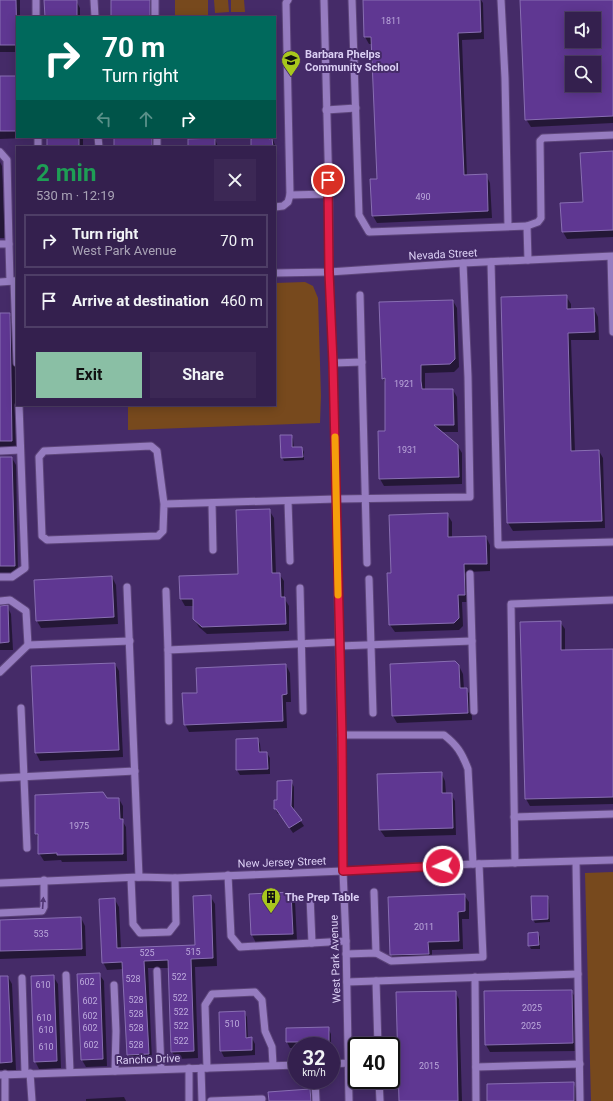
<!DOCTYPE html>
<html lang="en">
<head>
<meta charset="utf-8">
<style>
	body { margin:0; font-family:Roboto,sans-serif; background:#3c2855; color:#f1f3f6; height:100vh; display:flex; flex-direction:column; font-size:15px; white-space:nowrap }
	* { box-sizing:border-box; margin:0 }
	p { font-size:13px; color:#a9a3b6 }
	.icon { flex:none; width:22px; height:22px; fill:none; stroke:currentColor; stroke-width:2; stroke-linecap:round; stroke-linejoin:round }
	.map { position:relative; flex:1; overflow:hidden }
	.details { position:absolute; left:16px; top:146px; width:260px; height:260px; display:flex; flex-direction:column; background:#34204e; border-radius:0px; box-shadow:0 2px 10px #0003,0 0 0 1px #4e3e66 }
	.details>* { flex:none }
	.hud { position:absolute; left:16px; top:16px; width:260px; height:122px; border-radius:0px; box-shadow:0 2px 10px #0003,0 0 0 1px #4e3e66; background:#00695c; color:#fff; overflow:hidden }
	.tools { position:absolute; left:565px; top:12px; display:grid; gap:8px }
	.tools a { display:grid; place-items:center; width:36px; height:36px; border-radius:0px; background:#34204e; box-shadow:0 2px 10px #0003,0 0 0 1px #4e3e66; font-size:20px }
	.speed { position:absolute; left:288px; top:1037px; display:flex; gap:8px; font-size:20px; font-weight:700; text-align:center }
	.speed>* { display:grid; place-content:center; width:52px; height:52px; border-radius:50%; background:#34204e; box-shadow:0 2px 10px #0003,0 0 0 1px #4e3e66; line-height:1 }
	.speed small { font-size:10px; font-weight:400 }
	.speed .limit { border:2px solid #111; border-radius:6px; background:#fff; color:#111 }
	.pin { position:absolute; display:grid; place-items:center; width:34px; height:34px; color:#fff; margin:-17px; border:2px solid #fff; border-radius:50%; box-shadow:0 1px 4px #0007 }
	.me { position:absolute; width:44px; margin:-22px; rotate:267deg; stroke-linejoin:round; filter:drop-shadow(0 0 3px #0008) }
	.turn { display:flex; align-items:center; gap:14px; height:84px; padding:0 20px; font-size:18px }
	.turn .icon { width:52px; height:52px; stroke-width:2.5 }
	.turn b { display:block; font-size:28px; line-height:34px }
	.lanes { display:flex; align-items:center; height:38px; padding:0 20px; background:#0003; justify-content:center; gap:20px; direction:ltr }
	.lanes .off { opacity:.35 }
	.round { display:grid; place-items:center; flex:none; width:42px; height:42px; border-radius:0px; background:#3c2855 }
	.summary { display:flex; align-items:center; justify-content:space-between; height:68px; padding:0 20px }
	h1 { font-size:24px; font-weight:700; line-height:30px; color:#1e9e55 }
	.button { display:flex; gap:8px; margin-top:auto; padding:8px 20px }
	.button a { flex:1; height:46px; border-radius:0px; background:#8abfa5; color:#111; font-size:16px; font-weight:700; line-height:46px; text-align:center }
	.button a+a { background:#3c2855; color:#f1f3f6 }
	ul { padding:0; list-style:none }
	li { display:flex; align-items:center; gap:12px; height:54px; margin:0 8px 6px; padding:0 12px; border:2px solid #4e3e66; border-radius:0px }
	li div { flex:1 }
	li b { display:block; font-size:15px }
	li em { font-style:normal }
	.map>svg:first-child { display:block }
	.green { fill:#77491d }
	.shadow { fill:#0007; fill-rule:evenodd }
	.building { fill:#5f3792; stroke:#886eb2; fill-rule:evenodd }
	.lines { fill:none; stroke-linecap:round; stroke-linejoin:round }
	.minor-casing { stroke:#5d457a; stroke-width:9 }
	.minor { stroke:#967cc0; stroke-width:7 }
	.oneway { fill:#513775 }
	.route-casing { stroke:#92132f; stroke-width:10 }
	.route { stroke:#e11d48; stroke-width:7 }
	.slow { stroke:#f59e0b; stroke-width:7 }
	.labels { text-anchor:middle; stroke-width:4; stroke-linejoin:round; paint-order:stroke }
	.number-label { font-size:9px; fill:#bca9dc }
	.poi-label { font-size:11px; font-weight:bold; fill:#dbcff4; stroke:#452b68; text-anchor:start }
	.street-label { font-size:11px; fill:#dbcff4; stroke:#452b68 }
</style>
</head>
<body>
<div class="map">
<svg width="613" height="1101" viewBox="0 0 613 1101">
	<rect width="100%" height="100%" fill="#452b68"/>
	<g class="green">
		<rect x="175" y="0" width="33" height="17"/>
		<polygon points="214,0 228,0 229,12 215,13"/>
		<polygon points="231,0 244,0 245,12 231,12"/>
		<polygon points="305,282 313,286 318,298 321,396 320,423 128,430 128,405 275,405 275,283"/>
		<polygon points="613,872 613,1101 591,1101 585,873"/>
	</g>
	<g class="shadow">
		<polygon points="0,0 20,0 20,17 17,17 17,52 0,52"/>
		<polygon points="112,0 150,0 153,6 154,17 112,17"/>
		<polygon points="375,0 481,0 483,3 484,39 462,40 467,176 486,175 490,183 492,218 377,223 373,216 378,180 373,44 369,44 365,37"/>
		<path d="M521,0H613V123L531,127L526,119ZM572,19H594V41H572ZM572,63H594V85H572Z"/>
		<polygon points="76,1 80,8 80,17 46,17"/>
		<polygon points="0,77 17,77 17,137 23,137 23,138 0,139"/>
		<rect x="48" y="137" width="35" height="10"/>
		<polygon points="115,137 157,137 156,147 115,147"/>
		<polygon points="229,137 272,137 275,145 276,166 275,147 252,147 252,138 230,138"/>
		<polygon points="215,139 218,147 189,147"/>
		<polygon points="613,152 613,237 567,239 563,232 561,204 584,203"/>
		<polygon points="0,162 2,166 5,238 0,238"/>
		<polygon points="566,296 571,304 571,310 594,309 598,317 599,340 571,340 575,452 599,451 603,458 605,528 513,531 508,523 502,298"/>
		<polygon points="453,301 457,308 459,367 454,372 425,373 425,390 453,390 457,397 458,432 441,432 457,445 462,453 462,484 384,486 380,479 386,432 386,384 383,378"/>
		<polygon points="0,314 9,314 14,321 16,448 0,448"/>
		<polygon points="291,436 293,439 294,448 302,448 304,452 304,460 284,461 282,457"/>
		<polygon points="0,458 12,458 16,465 18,573 0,574"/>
		<polygon points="269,510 274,518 276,574 279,574 284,581 284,598 289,606 289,631 207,634 199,627 194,619 194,606 185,606 181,599 239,575"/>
		<polygon points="447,514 452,522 452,538 486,537 490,545 490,571 467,572 468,602 462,602 463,626 459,630 395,632 390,625 392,574"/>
		<polygon points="112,577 116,585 118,624 41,628 37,621"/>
		<polygon points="7,606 11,614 13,650 0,650 0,607"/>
		<polygon points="560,622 565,629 565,651 613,650 613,804 530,806 526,799"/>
		<polygon points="115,664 119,671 123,757 40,761 36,753 32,667"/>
		<polygon points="286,665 290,673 291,702 286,702 287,728 189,732 185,724 198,694"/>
		<polygon points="459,666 463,674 464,689 466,689 471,696 472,720 397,723 393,716"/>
		<polygon points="258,739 260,744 261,753 267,753 270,758 270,774 240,775 237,770"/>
		<polygon points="441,773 445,781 446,794 451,794 455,801 456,835 385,837 380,830"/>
		<polygon points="291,781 294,787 294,811 304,826 293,833 280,814 278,814 275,808 278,801"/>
		<polygon points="107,799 119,799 123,806 123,822 126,827 127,861 62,862 61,860 44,861 39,853 39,838 36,834"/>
		<polygon points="290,894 295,901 297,941 256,943 252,935 250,895"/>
		<polygon points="464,895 469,902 469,919 462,919 463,949 432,950 432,961 395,962 391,954"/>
		<polygon points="210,896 215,904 217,966 195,967 198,1058 177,1059 172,1052 169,968 148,968 152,1061 132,1062 128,1055 123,969 107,970 103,962 115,900 119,907 121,949 196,946"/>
		<polygon points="547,897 549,900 550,922 535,923 533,919"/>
		<polygon points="81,918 85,926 86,956 0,959 0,921"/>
		<polygon points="538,933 540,937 540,949 531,949 529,945"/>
		<polygon points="99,974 104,981 107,1066 86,1067 82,1060"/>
		<polygon points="53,976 58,984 61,1068 39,1069 35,1061"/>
		<polygon points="0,977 8,977 12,984 16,1070 0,1070"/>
		<polygon points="571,991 576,998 577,1051 490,1052 486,1045"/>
		<polygon points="455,992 459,999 462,1101 400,1101"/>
		<polygon points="220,1012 244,1012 247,1017 248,1039 252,1038 255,1044 255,1055 224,1057 221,1051"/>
		<polygon points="328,1028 331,1034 331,1047 297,1046 297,1048 290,1048 287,1042 287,1029"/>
		<polygon points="573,1083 577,1090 578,1101 488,1101"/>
		<polygon points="310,1090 314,1097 314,1101 270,1101"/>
		<polygon points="124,1097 126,1101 86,1101 86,1099"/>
	</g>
	<g class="building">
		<polygon points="0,0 16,0 17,45 0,45"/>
		<polygon points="44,0 77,0 77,17 45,17"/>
		<rect x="111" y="0" width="39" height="17"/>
		<polygon points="363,0 480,0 481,32 458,33 464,175 487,174 488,211 372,216 370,179 377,179 371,37 364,37"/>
		<path d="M520,0H613V116L525,120ZM572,19H594V41H572ZM572,63H594V85H572Z"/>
		<rect x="0" y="76" width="17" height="55"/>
		<rect x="47" y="137" width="32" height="10"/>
		<rect x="114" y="137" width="38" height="10"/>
		<polygon points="252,137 269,137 269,139 272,138 273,147 251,147 251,139 252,139"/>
		<polygon points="215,138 215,147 188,147 188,139"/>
		<polygon points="613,151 613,230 562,232 560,203 583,202 580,153"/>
		<polygon points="567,295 567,309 594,308 595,332 568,333 571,451 599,450 602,521 507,523 501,297"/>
		<polygon points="453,300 455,359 450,364 421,365 421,381 422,389 453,389 454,425 434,425 458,445 459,477 379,479 378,431 385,431 385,378 382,379 379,302"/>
		<polygon points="0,313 10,313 12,441 0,441"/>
		<polygon points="280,435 292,435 292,447 302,447 303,457 281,458"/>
		<polygon points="0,457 12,457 15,566 0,566"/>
		<polygon points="270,509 272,573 280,573 281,597 285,597 286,624 202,627 193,619 193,599 180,599 179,576 238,574 236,510"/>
		<polygon points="448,513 448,537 486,536 487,564 464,564 465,595 458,595 459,618 454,623 389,625 387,573 391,573 389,515"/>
		<polygon points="112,576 114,617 36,621 34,580"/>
		<polygon points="8,605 9,642 0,643 0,606"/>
		<polygon points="561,621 561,650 613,649 613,797 525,799 520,622"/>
		<polygon points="455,661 459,665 460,688 467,688 468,713 392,716 390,664"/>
		<polygon points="115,663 119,750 35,753 31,666"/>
		<polygon points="286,664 287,694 282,695 283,721 184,725 182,693 197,693 196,668"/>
		<polygon points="258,738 259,752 267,752 268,769 236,770 236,739"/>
		<polygon points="442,772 442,793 452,793 453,828 379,830 377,774"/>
		<polygon points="292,780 291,806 302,820 289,828 276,809 274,809 274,800 277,800 277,781"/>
		<polygon points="103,792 107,798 119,798 120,819 123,819 123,854 57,855 57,853 38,854 38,834 35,834 35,795"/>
		<polygon points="291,892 293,934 251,935 249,894"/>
		<polygon points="465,894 465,911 458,912 459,941 428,942 429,954 390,955 388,897"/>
		<polygon points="211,895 213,958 191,959 194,1051 171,1052 168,960 144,961 149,1054 127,1055 122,962 102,963 99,899 115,898 117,948 195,945 193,896"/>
		<polygon points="531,896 548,896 548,919 532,920"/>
		<polygon points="81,917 82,949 0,951 0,920"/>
		<polygon points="538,932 539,945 528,946 528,933"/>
		<polygon points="100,973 103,1059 81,1060 77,974"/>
		<polygon points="54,975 57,1061 34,1062 31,976"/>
		<polygon points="0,976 8,976 12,1062 0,1063"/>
		<polygon points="572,990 573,1043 485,1045 484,991"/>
		<polygon points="456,991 458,1101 399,1101 396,992"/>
		<polygon points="245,1011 246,1038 252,1037 252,1050 220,1051 219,1012"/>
		<polygon points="329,1027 329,1042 286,1042 286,1028"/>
		<polygon points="574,1082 574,1101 487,1101 487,1084"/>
		<polygon points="310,1089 311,1101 269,1101 268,1092"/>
	</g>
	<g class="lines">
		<g class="minor-casing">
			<g id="minor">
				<polyline points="36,0 36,17"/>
				<polyline points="94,0 95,17"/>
				<polyline points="155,0 155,17"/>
				<polyline points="324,0 329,194 329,272 333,363 341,735 343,871 346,941 349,1101"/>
				<polyline points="352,0 359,215 369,232 527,226 528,260"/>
				<polyline points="501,0 505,78 508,226"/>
				<polyline points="326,110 356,108"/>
				<polyline points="38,137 38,147"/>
				<polyline points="98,137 99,147"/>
				<polyline points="157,137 157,147"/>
				<polyline points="0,152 7,160 9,244"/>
				<polyline points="290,195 329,194"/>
				<polyline points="275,207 283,206 288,202 290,195 286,3 288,0"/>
				<polyline points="527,226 538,222 541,218 540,141 543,138 613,135"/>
				<polyline points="0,244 9,244 10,281"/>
				<polyline points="611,257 613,332"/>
				<polyline points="491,262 498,545 613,542"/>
				<polyline points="275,273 329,272 463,263 613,256"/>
				<polyline points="14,281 17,363"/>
				<polyline points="0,282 14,281"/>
				<polyline points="360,295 367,563"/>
				<polyline points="333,363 362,362"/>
				<polyline points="0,451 20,450"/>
				<polyline points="288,501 290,561"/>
				<polyline points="212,503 213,550"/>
				<polyline points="164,504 157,451 151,446 44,451 39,457 42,536 47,540 158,536 163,531 164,504 336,499 470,497 468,377 463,263"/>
				<polyline points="470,574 474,711"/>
				<polyline points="0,577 12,577 25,568 19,405"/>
				<polyline points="369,579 373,713"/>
				<polyline points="127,587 139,877"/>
				<polyline points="300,588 303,711"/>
				<polyline points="166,591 168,650"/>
				<polyline points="0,601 10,600 26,611 28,645"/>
				<polyline points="339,646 472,641"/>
				<polyline points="0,672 28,645 130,641"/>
				<polyline points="21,708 27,848"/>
				<polyline points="169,721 168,650 339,642"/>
				<path d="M341,735H444C457,745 462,753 468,769L473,864"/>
				<polyline points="0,778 135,771"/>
				<polyline points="514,817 613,814"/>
				<polyline points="576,862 580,1101"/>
				<polyline points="515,863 511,604 613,600"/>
				<polyline points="228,875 231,936 240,947 312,943"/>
				<polyline points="131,878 133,924 140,933 169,932 176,923 175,878"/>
				<polyline points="0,883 139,877 175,878 343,871 473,864 613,860"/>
				<polyline points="374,892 376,953"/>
				<polyline points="310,896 312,943 346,941"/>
				<polyline points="0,913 42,911 44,907 44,880"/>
				<polyline points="346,954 376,953 391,961 483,957 479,864"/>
				<polyline points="157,971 161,1069"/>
				<polyline points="66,975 70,1072"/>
				<polyline points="475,977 476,1101"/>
				<polyline points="22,978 25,1073"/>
				<polyline points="376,981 378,1046"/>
				<polyline points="347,982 578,974"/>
				<polyline points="114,985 116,1031 115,1071"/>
				<polyline points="331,1064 349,1063"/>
				<polyline points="476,1067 580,1064"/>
				<polyline points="189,1068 189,1101"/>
				<polyline points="201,1068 202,1101"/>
				<polyline points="207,1068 205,1005 212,994 255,992 262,1000 265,1031 272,1047 273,1065"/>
				<polyline points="30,1073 32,1101"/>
				<polyline points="5,1074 5,1101"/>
				<polyline points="0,1075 297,1065"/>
				<polyline points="315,1080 316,1101"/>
				<polyline points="379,1080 380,1101"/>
				<polyline points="211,1101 262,1099"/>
			</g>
		</g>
		<use href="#minor" class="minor"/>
	</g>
	<defs><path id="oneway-solid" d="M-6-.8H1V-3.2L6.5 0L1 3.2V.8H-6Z"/></defs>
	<use class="oneway" href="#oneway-solid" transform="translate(43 903) rotate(-86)"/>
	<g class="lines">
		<g class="route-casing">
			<polyline id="route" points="328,180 329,272 333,363 342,736 343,871 443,866"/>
		</g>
		<use href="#route" class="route"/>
		<polyline class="slow" points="335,437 338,595"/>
	</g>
	<defs>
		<g id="school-pin" transform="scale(1)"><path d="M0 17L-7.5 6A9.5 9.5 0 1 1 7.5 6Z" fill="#a8c71d" stroke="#452b68"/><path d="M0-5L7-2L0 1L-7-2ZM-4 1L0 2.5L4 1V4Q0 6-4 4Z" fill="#111"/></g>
		<g id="building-pin" transform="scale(1)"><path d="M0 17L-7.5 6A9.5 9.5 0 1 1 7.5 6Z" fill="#a8c71d" stroke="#452b68"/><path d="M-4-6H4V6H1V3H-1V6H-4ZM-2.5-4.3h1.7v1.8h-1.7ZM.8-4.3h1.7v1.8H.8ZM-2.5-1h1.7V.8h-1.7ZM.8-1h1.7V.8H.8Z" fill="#111"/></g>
	</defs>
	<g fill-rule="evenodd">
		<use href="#school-pin" x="291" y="60"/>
		<use href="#building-pin" x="271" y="897"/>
	</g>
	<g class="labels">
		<g class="number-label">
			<text x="391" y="24">1811</text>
			<text x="423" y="200">490</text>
			<text x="404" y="387">1921</text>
			<text x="407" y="453">1931</text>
			<text x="79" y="829">1975</text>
			<text x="424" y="930">2011</text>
			<text x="41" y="937">535</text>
			<text x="193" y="955">515</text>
			<text x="147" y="956">525</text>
			<text x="179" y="980">522</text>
			<text x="133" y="982">528</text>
			<text x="87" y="985">602</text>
			<text x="43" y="988">610</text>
			<text x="180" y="1001">522</text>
			<text x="136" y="1003">528</text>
			<text x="90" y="1004">602</text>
			<text x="532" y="1011">2025</text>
			<text x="181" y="1015">522</text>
			<text x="136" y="1017">528</text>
			<text x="90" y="1019">602</text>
			<text x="44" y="1021">610</text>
			<text x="232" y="1027">510</text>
			<text x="181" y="1029">522</text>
			<text x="531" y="1029">2025</text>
			<text x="90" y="1031">602</text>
			<text x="136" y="1031">528</text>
			<text x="46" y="1033">610</text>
			<text x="181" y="1044">522</text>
			<text x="91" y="1048">602</text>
			<text x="136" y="1048">528</text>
			<text x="46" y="1050">610</text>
			<text x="429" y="1069">2015</text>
		</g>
		<g class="poi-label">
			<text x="305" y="58">Barbara Phelps<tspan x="305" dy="13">Community School</tspan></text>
			<text x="285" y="901">The Prep Table</text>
		</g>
		<g class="street-label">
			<text transform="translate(443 254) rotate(-3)" y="4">Nevada Street</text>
			<text transform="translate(282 862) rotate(-2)" y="4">New Jersey Street</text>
			<text transform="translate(335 959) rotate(-92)" y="4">West Park Avenue</text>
			<text transform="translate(148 1059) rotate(-2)" y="4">Rancho Drive</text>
		</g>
	</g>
</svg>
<div class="tools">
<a><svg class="icon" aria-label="sound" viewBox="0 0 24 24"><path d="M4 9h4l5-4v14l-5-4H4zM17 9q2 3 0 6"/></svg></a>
<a><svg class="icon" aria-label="search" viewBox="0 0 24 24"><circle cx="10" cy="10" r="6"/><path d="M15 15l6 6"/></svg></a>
</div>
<div class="speed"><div>32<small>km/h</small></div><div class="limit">40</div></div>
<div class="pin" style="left:328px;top:180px;background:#d93025"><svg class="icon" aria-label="arrive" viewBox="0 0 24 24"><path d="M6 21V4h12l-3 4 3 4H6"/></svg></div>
<svg class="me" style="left:443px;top:866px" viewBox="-20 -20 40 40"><circle r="17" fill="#e11d48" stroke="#fff" stroke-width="3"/><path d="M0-11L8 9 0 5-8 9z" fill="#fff"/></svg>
<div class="hud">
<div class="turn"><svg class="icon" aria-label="right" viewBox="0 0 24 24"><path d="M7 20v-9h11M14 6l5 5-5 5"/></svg><div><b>70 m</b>Turn right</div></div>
<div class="lanes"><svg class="icon off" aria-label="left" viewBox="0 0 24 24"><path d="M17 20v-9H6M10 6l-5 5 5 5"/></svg><svg class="icon off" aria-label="ahead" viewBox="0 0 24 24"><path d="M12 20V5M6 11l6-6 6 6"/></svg><svg class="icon" aria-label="right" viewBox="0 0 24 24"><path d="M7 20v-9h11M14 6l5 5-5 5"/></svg></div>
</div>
<section class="details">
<div class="summary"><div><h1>2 min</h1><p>530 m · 12:19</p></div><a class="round"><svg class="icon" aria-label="close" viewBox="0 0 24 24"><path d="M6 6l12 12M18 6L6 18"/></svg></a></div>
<ul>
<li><svg class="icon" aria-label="right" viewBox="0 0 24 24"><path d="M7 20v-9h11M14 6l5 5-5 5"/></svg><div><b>Turn right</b><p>West Park Avenue</p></div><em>70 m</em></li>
<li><svg class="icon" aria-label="arrive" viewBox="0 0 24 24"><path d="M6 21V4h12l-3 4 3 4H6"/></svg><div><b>Arrive at destination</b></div><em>460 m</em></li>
</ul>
<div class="button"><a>Exit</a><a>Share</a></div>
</section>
</div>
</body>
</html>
